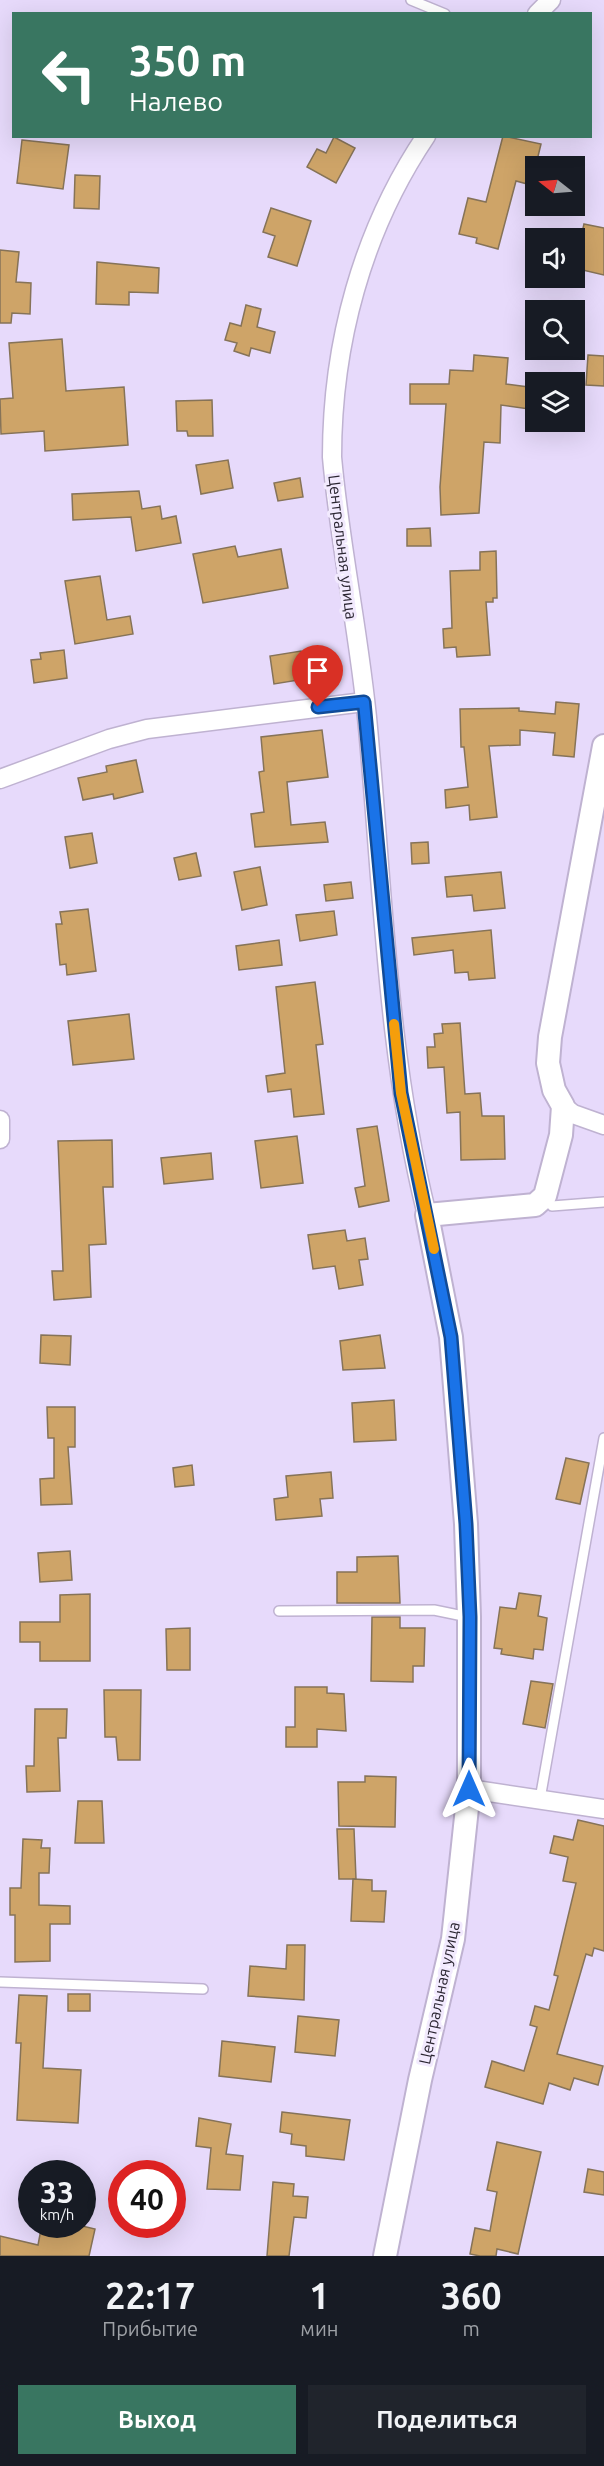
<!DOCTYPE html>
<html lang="ru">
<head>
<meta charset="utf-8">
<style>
	body { margin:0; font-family:Ubuntu,sans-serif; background:#20242c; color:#f1f3f6; height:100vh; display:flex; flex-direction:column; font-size:22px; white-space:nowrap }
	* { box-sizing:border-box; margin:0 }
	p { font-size:20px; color:#9ea1a6 }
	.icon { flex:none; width:33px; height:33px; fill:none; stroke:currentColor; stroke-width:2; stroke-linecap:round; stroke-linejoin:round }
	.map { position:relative; height:2256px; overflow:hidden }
	.panel { display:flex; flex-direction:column; background:#171b24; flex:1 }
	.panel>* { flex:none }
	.hud { position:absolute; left:12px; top:12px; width:580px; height:126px; border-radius:0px; box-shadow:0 6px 24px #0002; background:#397661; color:#fff; overflow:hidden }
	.needle { width:39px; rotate:287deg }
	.controls { position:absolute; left:525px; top:156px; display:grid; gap:12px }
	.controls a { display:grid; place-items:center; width:60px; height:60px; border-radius:0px; background:#171b24; box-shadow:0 6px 24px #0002; font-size:30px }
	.speed { position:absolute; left:18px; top:2160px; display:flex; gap:12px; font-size:30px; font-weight:700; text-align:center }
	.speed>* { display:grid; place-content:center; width:78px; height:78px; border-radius:50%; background:#171b24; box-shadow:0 6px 24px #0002; line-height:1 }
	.speed small { font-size:15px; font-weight:400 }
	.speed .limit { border:9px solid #d22; background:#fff; color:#111 }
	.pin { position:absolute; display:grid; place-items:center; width:51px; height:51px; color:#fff; margin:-62px -26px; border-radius:50% 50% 50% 0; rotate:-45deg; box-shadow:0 0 6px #0007 }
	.pin .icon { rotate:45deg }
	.me { position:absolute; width:66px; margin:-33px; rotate:0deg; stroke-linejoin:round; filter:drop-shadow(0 0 4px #0008) }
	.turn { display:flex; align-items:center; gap:21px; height:126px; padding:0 18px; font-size:27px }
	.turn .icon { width:78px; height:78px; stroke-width:2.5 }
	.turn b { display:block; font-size:42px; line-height:51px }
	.eta { display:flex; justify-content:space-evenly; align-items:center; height:102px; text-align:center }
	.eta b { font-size:36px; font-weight:600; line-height:42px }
	.primary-button { display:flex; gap:12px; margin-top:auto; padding:12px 18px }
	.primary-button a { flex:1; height:69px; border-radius:0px; background:#397661; color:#fff; font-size:24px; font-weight:600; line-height:69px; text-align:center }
	.primary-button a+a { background:#20242c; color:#f1f3f6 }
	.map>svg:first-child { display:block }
	.building { fill:#cea468; stroke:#867358; stroke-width:1.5 }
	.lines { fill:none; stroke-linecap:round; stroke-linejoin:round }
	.service-casing { stroke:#bfb2d1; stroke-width:12 }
	.minor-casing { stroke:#bfb2d1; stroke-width:21 }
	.tertiary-casing { stroke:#bfb2d1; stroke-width:26 }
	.service { stroke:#fff; stroke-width:9 }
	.minor { stroke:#fff; stroke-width:18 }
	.tertiary { stroke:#fff; stroke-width:22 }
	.route-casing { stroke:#114b97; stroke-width:15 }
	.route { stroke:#1a73e8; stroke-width:10 }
	.slow { stroke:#f59e0b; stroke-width:10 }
	.labels { text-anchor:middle; stroke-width:6; stroke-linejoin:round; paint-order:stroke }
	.street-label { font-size:16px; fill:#2a2531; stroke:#f2eafe }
</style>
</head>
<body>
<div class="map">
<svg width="604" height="2256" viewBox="0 0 604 2256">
	<rect width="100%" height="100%" fill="#e7dafb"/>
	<g class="building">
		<polygon points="503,136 541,144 531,185 516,181 498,249 476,243 477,238 459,234 468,198 486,202"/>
		<polygon points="334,137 355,148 336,183 307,167 317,149 326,153"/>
		<polygon points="22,140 69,145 63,189 17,183"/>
		<polygon points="75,175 100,176 99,209 74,208"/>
		<polygon points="271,208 311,221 297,266 268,257 275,236 263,232"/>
		<polygon points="584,224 604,228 604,275 574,268"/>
		<polygon points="0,250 19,252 16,282 31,283 30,314 12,313 11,323 0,323"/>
		<polygon points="97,262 159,268 158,293 129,292 129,305 96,304"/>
		<polygon points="246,305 261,309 257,327 275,332 270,353 251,348 249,356 234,351 237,343 225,340 230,323 241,326"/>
		<polygon points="62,339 66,391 124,387 128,445 45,451 44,431 1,434 0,399 13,398 9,343"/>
		<polygon points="474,355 508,358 506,384 536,388 536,410 501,405 500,443 484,442 479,513 441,515 440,487 446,404 410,404 410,384 449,384 450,370 473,371"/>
		<polygon points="588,355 604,356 604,386 586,385"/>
		<polygon points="212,400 213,436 188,436 187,431 177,431 176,401"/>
		<polygon points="228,460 233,488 201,494 196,465"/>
		<polygon points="300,478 303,497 278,501 274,483"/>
		<polygon points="139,491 142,509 160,506 162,519 176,516 181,543 136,551 131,517 73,520 72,494"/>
		<polygon points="430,528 431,546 407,546 407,529"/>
		<polygon points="235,546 238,557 281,549 288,588 203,603 193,554"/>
		<polygon points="496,551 497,598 493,598 493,602 486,602 490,655 457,657 456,647 444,648 443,629 452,628 450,571 480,570 480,552"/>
		<polygon points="100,576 107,620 130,616 133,634 75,644 65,581"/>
		<polygon points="64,650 67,678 34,683 31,660 41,659 40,653"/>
		<polygon points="301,651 305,679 274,684 270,656"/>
		<polygon points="556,702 579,704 574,757 553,755 555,733 520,730 520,745 489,746 497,817 470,820 469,805 446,808 445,790 468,787 464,747 461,747 460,709 519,708 519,711 555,714"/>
		<polygon points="322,730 328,777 287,782 291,825 325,822 328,842 255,847 251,814 264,812 259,772 264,771 261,737"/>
		<polygon points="136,760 143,792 114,799 113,794 83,800 78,778 107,772 106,766"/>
		<polygon points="92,833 97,863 70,868 65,837"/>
		<polygon points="428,842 429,863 412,864 411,843"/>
		<polygon points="196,853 201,876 179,880 174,858"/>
		<polygon points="260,867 267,905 242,910 234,872"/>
		<polygon points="501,872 505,908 474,911 472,895 447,897 445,877"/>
		<polygon points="351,882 353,898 326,901 324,885"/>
		<polygon points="88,909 96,971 67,975 66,964 60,965 56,924 62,924 60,912"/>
		<polygon points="334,911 337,935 300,941 296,915"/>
		<polygon points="491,930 495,978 469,980 468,972 455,973 453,950 414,955 412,938"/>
		<polygon points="279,940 282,965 239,970 236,946"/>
		<polygon points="315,982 323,1044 316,1045 324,1114 294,1117 291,1089 268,1092 266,1076 285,1073 276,987"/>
		<polygon points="129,1014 134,1059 73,1065 68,1021"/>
		<polygon points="460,1023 465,1094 480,1093 482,1116 504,1116 505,1159 461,1160 460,1112 447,1113 444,1067 428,1068 427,1047 435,1047 434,1034 443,1033 442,1024"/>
		<polygon points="377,1126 389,1201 359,1207 355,1188 365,1186 357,1129"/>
		<polygon points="297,1136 303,1183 261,1188 255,1141"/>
		<polygon points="112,1140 113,1187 103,1187 106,1244 89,1245 91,1297 54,1300 52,1271 63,1271 58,1141"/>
		<polygon points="211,1153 213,1179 164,1184 161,1158"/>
		<polygon points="345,1230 347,1241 365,1238 368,1259 359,1260 363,1285 339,1289 335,1266 313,1269 308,1235"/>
		<polygon points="41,1335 71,1336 70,1365 40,1363"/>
		<polygon points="380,1335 385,1368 343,1370 340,1341"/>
		<polygon points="394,1400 396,1440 354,1442 352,1403"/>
		<polygon points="47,1407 75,1407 75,1447 68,1447 72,1504 41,1505 40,1479 54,1478 54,1438 48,1438"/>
		<polygon points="566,1458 589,1463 580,1504 556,1499"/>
		<polygon points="192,1465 194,1485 175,1487 173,1468"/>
		<polygon points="331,1472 333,1498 320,1499 322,1516 276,1520 274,1499 288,1497 286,1476"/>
		<polygon points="70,1551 72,1580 40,1582 38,1553"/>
		<polygon points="398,1556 400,1603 337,1603 337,1572 357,1572 357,1557"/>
		<polygon points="519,1593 541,1596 538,1616 547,1618 543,1650 534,1649 533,1659 501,1654 502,1649 494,1648 500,1607 516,1609"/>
		<polygon points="90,1594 90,1661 40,1661 40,1642 20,1642 20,1622 60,1622 60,1595"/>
		<polygon points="372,1617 400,1617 400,1628 425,1628 424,1666 413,1666 413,1682 371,1681"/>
		<polygon points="190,1628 190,1670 167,1670 166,1629"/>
		<polygon points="531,1681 553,1684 545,1728 523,1724"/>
		<polygon points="295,1687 327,1687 327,1693 344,1694 346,1731 317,1729 317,1747 286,1747 286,1727 295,1727"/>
		<polygon points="104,1690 141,1690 140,1760 118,1760 116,1737 105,1737"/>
		<polygon points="35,1709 67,1709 66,1738 58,1738 60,1791 27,1792 26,1766 34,1766"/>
		<polygon points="365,1776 396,1777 395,1827 339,1826 338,1782 365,1782"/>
		<polygon points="78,1801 102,1801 104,1843 75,1843"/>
		<polygon points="578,1820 604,1826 604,1951 594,1948 592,1956 586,1954 557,2054 603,2066 598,2085 574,2078 570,2090 549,2083 543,2104 485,2087 492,2061 524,2071 537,2027 530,2025 535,2006 549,2010 558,1976 554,1975 576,1883 563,1881 568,1857 550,1853 554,1836 573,1840"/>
		<polygon points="337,1829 354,1829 356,1879 339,1879"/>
		<polygon points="23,1839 42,1840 41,1848 50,1848 49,1873 39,1873 39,1905 70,1906 70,1924 50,1924 50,1961 15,1962 15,1915 10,1915 10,1888 21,1888"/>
		<polygon points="353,1879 372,1880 372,1891 386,1891 384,1922 351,1921"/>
		<polygon points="287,1945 305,1945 304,2000 248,1996 250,1966 286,1969"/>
		<rect x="68" y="1994" width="22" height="17"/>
		<polygon points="19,1995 47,1996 43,2068 81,2070 78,2123 17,2120 21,2043 16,2043"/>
		<polygon points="298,2016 339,2020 335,2056 295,2052"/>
		<polygon points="222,2041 275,2047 271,2082 219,2076"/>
		<polygon points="282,2112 350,2120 344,2160 306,2156 306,2146 291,2144 292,2134 280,2132"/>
		<polygon points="199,2118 231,2124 226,2154 243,2156 240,2190 207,2189 211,2148 196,2146"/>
		<polygon points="497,2142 541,2152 518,2254 497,2249 496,2256 480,2256 470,2254 475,2228 490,2231 497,2192 487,2190"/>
		<polygon points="588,2169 604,2172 604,2195 584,2192"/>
		<polygon points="273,2182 294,2184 293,2196 308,2197 306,2218 294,2217 289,2256 267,2256"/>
		<polygon points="42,2224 74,2224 95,2229 89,2256 0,2256 0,2236 38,2245"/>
	</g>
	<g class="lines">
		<g class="service-casing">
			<g id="service">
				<polyline points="411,0 445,14"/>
				<polyline points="545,1196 552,1206 604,1202"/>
				<polyline points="279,1611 434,1610 468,1617"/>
				<polyline points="540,1799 604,1438"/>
				<polyline points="0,1982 203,1989"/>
			</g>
		</g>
		<g class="minor-casing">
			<g id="minor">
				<polyline points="537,14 551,0"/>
				<path d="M426,136C362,231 332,344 332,457C340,548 360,637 368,728C383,891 387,1056 427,1215"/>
				<polyline points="0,779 109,739 147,729 364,702"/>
				<polyline points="563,1106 573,1114 604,1125"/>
				<polyline points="0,1120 0,1139"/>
				<polyline points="469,1789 604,1809"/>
			</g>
		</g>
		<g class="tertiary-casing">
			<polyline id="tertiary" points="385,2256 420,2080 453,1939 469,1789 469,1617 466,1524 451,1337 427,1215 535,1205 545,1196 561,1135 563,1106 554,1090 548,1063 550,1037 604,746"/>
		</g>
		<use href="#service" class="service"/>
		<use href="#minor" class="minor"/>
		<use href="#tertiary" class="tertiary"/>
	</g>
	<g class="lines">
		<g class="route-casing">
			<polyline id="route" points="318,707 364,702 401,1093 451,1337 466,1524 470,1617 469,1789"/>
		</g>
		<use href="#route" class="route"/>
		<polyline class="slow" points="394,1024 401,1093 434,1249"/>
	</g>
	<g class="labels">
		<g class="street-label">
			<text transform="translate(343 547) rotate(83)" y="6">Центральная улица</text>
			<text transform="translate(439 1993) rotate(-78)" y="6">Центральная улица</text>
		</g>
	</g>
</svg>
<div class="controls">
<a><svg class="needle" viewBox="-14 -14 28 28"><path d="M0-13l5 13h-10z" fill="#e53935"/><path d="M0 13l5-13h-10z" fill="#9ea1a6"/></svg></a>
<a><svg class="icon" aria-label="sound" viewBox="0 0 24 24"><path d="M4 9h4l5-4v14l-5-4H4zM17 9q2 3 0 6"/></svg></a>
<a><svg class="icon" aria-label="search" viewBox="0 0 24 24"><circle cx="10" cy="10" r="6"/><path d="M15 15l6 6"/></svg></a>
<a><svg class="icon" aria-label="layers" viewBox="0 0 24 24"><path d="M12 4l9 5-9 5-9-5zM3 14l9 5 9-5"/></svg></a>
</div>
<div class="speed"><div>33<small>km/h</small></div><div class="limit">40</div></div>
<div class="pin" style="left:318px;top:707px;background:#d93025"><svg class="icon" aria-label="arrive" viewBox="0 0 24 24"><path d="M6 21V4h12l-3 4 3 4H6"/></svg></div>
<svg class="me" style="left:469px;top:1789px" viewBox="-20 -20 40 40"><path d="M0-17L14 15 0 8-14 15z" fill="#1a73e8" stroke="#fff" stroke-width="4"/></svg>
<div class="hud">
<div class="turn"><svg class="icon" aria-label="left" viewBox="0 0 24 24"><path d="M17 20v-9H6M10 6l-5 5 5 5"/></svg><div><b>350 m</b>Налево</div></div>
</div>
</div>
<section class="panel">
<div class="eta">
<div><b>22:17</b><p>Прибытие</p></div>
<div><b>1</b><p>мин</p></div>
<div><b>360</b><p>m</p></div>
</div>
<div class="primary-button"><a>Выход</a><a>Поделиться</a></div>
</section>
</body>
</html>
